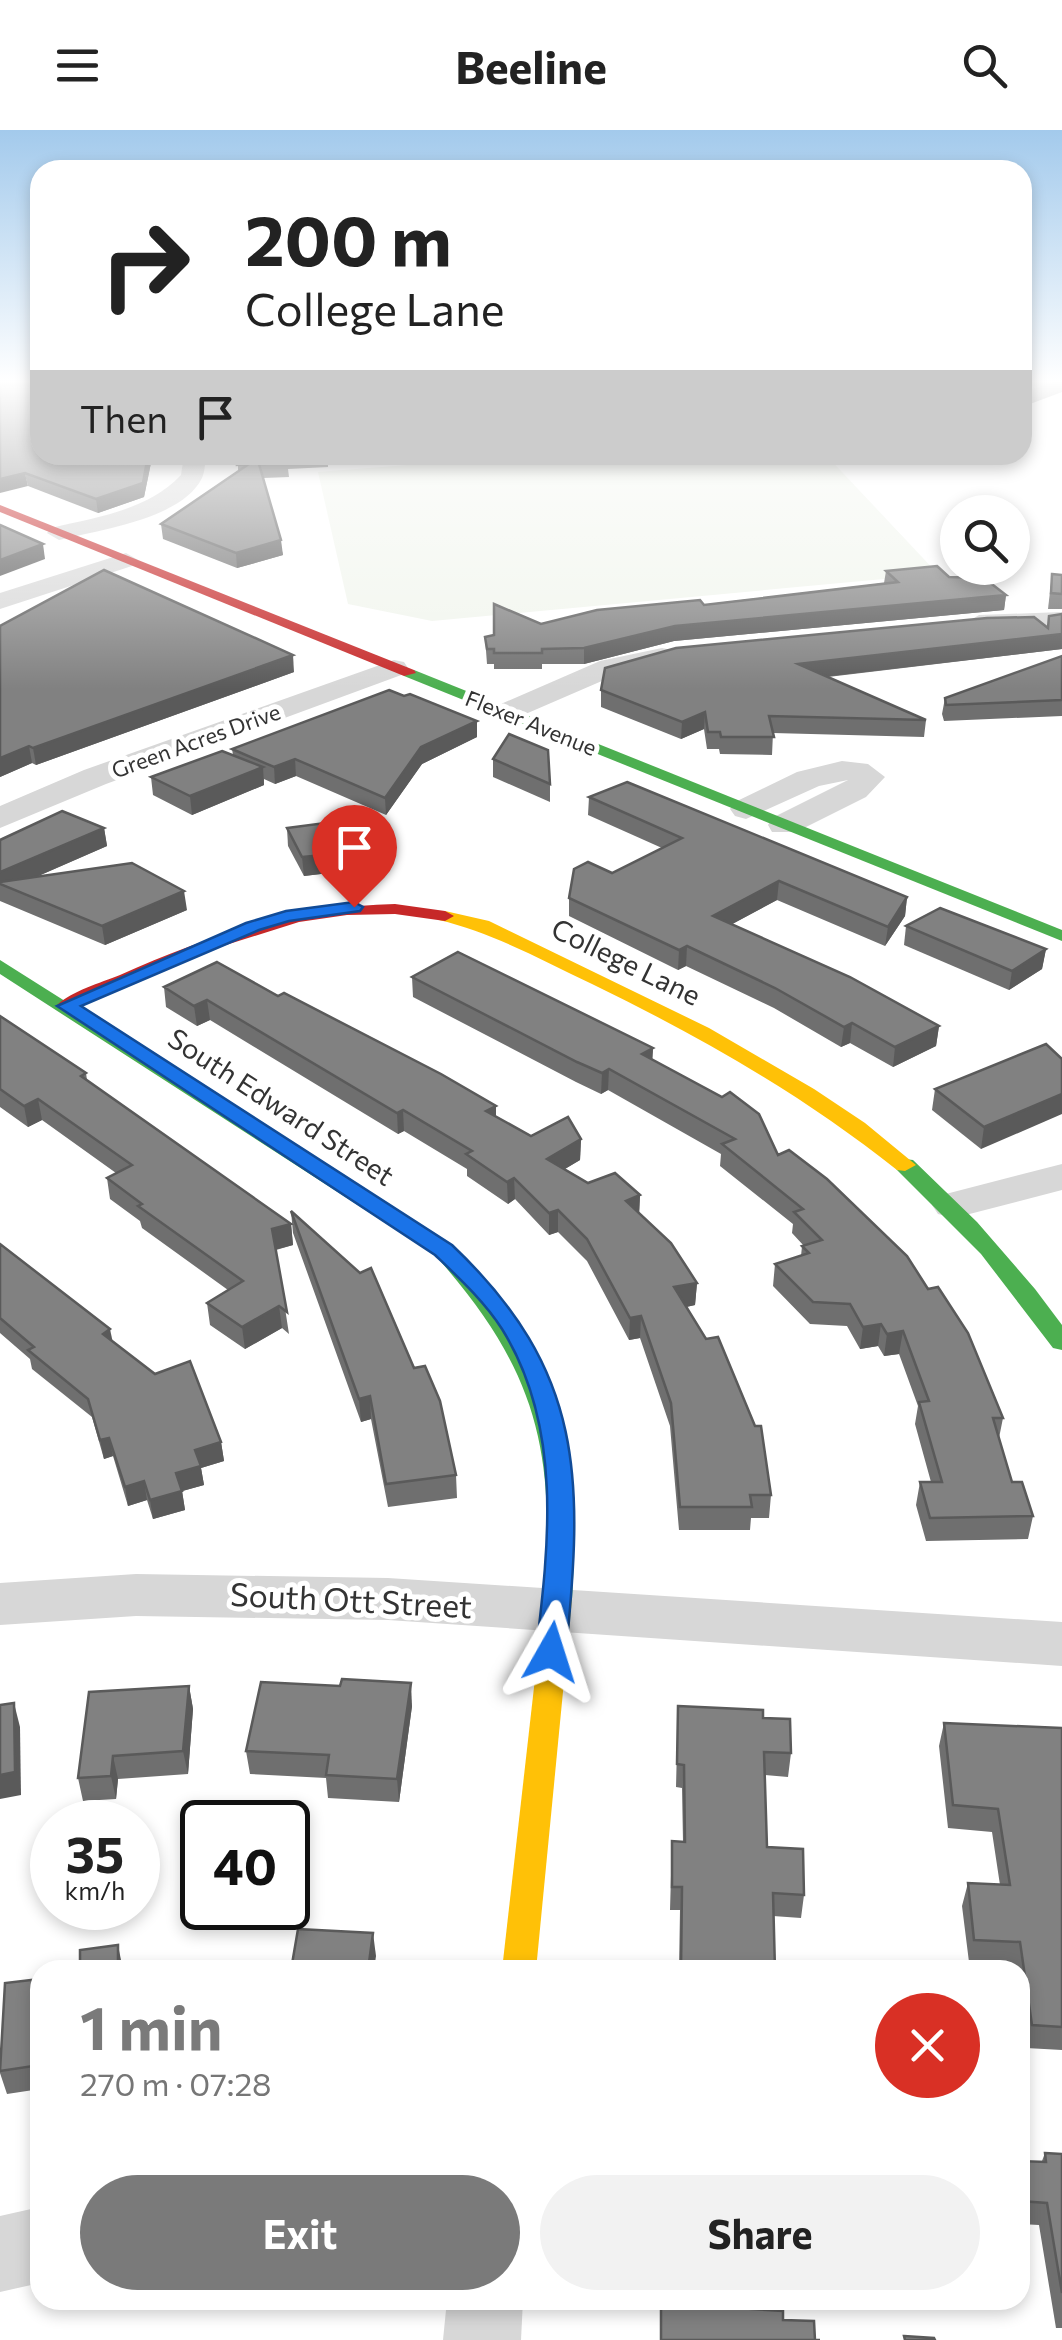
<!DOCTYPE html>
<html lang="en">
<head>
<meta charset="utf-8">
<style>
	body { margin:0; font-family:Commissioner,sans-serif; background:#f2f2f2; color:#222; height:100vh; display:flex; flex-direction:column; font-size:38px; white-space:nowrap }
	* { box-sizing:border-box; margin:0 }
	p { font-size:32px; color:#767676 }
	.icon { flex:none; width:55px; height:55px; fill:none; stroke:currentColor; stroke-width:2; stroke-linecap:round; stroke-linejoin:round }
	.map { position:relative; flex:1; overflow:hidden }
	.drawer { position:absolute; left:30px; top:1830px; width:1000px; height:350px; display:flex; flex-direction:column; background:#fff; border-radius:30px; box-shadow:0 5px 15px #0003 }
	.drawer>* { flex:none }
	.top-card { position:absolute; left:30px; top:30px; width:1002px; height:305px; border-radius:30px; box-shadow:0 5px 15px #0003; background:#fff; color:#222; overflow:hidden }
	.tools { position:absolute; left:940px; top:365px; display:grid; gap:20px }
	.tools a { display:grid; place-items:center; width:90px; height:90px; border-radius:50%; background:#fff; box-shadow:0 5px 15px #0003; font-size:50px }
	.speed { position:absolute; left:30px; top:1670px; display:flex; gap:20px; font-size:50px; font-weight:700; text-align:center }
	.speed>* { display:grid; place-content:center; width:130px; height:130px; border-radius:50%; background:#fff; box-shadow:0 5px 15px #0003; line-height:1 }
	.speed small { font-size:25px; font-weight:400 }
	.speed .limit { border:5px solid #111; border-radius:15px; background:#fff; color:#111 }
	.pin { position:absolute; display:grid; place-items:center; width:85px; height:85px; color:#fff; margin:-102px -42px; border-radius:50% 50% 50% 0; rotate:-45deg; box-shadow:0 0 10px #0007 }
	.pin .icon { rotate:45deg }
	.me { position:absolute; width:110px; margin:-55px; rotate:6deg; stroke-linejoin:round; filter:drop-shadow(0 0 8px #0008) }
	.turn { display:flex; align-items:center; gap:35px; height:210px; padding:0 50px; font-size:45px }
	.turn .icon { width:130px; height:130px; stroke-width:2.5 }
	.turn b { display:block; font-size:70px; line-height:85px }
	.then { display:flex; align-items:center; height:95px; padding:0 50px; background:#0003; gap:20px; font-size:38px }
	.round { display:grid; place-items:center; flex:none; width:105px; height:105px; border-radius:52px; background:#f2f2f2 }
	.head { display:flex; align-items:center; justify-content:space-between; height:170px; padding:0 50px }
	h1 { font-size:60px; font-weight:700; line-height:75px; color:#7a7a7a }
	.button { display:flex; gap:20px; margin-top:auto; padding:20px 50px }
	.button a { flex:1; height:115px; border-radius:60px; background:#7a7a7a; color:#fff; font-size:40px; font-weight:700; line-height:115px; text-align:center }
	.button a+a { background:#f2f2f2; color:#222 }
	header { display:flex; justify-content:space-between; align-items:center; height:130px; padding:0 50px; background:#fff; font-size:45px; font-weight:700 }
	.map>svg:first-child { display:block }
	.green { fill:#f1f5ed }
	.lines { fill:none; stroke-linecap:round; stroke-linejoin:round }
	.street { fill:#d7d7d7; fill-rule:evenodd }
	.fast { fill:#4caf50; fill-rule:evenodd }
	.slow { fill:#ffc107; fill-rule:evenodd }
	.jam { fill:#c62828; fill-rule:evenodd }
	.wall { fill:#6f6f6f }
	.shaded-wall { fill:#5a5a5a }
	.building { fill:#818181; stroke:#5a5a5a; stroke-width:2.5 }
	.route { fill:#1a73e8; stroke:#114b97; stroke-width:2.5 }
	.labels { text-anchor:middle; stroke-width:10; stroke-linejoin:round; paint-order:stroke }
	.far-street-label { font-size:22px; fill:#333; stroke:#fff }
	.street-label { font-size:28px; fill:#333; stroke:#fff }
	.near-street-label { font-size:32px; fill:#333; stroke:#fff }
</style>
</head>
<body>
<header><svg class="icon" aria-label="menu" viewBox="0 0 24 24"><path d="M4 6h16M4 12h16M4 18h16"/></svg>Beeline<svg class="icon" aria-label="search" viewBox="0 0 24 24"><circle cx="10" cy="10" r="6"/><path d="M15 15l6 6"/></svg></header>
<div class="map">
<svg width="1062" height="2210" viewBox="0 0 1062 2210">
	<rect width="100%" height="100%" fill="#fff"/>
	<polygon class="green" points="535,325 826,325 938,444 432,491 348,474 318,342"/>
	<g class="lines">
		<g class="street">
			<path d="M184,325H206C205,332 205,342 202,348C182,389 99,400 59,410L47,403L51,398C96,387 147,381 181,345Z"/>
			<polygon points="434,325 456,325 456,327 445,334 437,332"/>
			<polygon points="126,423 138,430 135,435 0,479 0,463"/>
			<polygon points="1062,482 1062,498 979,501 966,493 979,485"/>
			<polygon points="662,518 672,520 676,526 672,532 618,544 514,589 494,589 489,583 494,577 600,531"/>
			<polygon points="394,530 404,532 408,538 404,544 106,654 0,698 0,676 84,640"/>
			<polygon points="842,631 868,634 885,647 866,667 796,702 772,702 768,695 772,688 848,650 819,656 746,689 735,686 730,679 735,672 797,642"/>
			<polygon points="1062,1034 1062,1060 954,1088 938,1084 932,1075 938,1066"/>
			<polygon points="136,1444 388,1448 1062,1492 1062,1536 388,1490 136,1486 0,1495 0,1453"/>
			<polygon points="40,2077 40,2153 0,2162 0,2086"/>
			<polygon points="447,2170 523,2170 521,2210 443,2210"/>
		</g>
		<g class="fast">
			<polygon points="404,540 414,540 1062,800 1062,811 404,546"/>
			<path d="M0,830L451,1115C556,1232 582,1313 572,1469L568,1477L558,1480L548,1477L544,1469C556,1318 536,1239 435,1125L0,844Z"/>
			<polygon points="905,1029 913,1030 977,1092 1035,1159 1062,1195 1062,1220 1053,1218 981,1124 897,1040 894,1035"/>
		</g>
		<g class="slow">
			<path d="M445,781L489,791L709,898L814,959L865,993L916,1035L905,1041L897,1040C803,965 701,907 592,854C542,830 493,803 439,790V782Z"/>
			<polygon points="558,1458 568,1461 572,1469 536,1840 502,1840 544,1469 548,1461"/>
		</g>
		<g class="jam">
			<polygon points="0,375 414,540 416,543 404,546 0,382"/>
			<path d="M395,774L445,781L454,786L445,791L395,784L347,785L299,792L210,820L74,879H60L57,875C72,861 100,853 120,845C210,805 297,776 395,774Z"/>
		</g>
	</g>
	<g class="wall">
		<polygon points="0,250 152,328 144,367 98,383 28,356"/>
		<polygon points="238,325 397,325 397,328 328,331 328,337 288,339 289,347 263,348 283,425 237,438 163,409 161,394 238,342"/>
		<polygon points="886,441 949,447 1006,465 1004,480 674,511 584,534 542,534 542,539 494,539 494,534 487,534 485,507 541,494 884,453"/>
		<polygon points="1052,444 1062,445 1062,479 1048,479"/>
		<polygon points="1062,484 1062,519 828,547 926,590 924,607 773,603 772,625 720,624 719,619 707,619 704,599 681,609 601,577 601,560 1047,497"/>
		<polygon points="0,496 294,542 36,635 32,633 0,647"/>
		<polygon points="1062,526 1062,586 944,591 942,584 945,568"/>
		<polygon points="404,566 477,591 477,607 422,634 386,685 296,646 275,654 264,649 264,655 192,685 153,665 151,647 233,625 232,619"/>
		<polygon points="493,629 550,654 550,672 493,647"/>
		<polygon points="589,667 907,767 905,786 885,816 777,770 732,794 939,896 936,916 893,937 850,913 841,917 774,878 686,836 678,840 569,786 569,768 612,743 662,718 588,685"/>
		<polygon points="371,687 372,705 346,741 304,746 288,716 287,698"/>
		<polygon points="104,698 107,716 38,746 187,780 105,815 0,771 0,710"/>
		<polygon points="906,796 1046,819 1042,839 1009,860 904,815"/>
		<polygon points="412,847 653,918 652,929 778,1025 1003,1288 999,1308 1012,1352 1033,1386 1028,1409 926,1411 916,1375 920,1352 931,1352 915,1294 918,1276 899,1224 884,1226 878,1216 860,1219 847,1196 810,1194 773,1156 775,1134 801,1126 802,1116 804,1116 792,1103 793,1094 720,1036 721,1024 608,960 601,964 576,952 413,867"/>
		<polygon points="164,857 278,866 496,976 496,987 531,1006 581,1009 580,1030 565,1039 588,1053 640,1065 639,1083 697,1153 695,1175 686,1177 771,1365 769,1388 751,1388 750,1400 679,1400 670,1296 640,1208 629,1210 587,1131 558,1102 549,1105 515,1069 508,1074 467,1046 467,1039 404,1001 398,1004 210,890 197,896 166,877"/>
		<polygon points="0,886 86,943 87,950 291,1094 293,1115 276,1120 289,1204 282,1198 245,1219 210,1195 207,1173 228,1160 142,1098 140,1091 110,1069 107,1048 116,1043 42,990 28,997 0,977"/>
		<polygon points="1062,929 981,1019 932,980 935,959"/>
		<polygon points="291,1081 456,1345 457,1368 388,1377 371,1289 361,1292 293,1103"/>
		<polygon points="0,1114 113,1212 221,1312 224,1331 201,1338 204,1355 182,1361 185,1380 153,1389 147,1370 128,1376 113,1326 104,1329 92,1287 32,1239 30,1229 0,1203"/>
		<polygon points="189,1556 193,1579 188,1644 118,1649 116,1669 83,1671 78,1648"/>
		<polygon points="412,1576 399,1672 328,1668 326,1648 250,1644 246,1621"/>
		<polygon points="678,1576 763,1588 791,1623 788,1647 765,1645 767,1717 804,1765 801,1788 773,1786 775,1840 679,1840 680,1780 670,1780 672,1711 683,1712 682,1658 676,1657"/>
		<polygon points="944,1593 1062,1598 1062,1920 1026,1918 1020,1878 1020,1840 1015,1840 1014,1835 969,1832 962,1776 968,1753 1000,1755 992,1702 948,1698 939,1616"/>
		<polygon points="40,1849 40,1959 7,1964 0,1943 0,1932"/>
		<polygon points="1045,2023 1062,2024 1062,2198 1056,2198 1039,2095 1020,2094 1020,2031 1042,2031"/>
	</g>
	<g class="shaded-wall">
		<polygon points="1062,250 1062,262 1030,274 1022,275 1022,262"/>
		<polygon points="148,325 151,325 152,328 144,367 98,383 96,369"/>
		<polygon points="25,343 28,356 0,363 0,349"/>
		<polygon points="281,410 283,425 237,438 236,423"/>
		<polygon points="43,414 45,429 0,446 0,430"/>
		<polygon points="1006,465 1004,480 674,511 584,534 584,518 675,496"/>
		<polygon points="1062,504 1062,519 797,550 798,534"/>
		<polygon points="293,525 294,542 36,635 33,618"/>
		<polygon points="705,582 704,599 681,609 682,592"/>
		<polygon points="477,591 477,607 422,634 386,685 385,668 421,617"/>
		<polygon points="29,616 32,633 0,647 0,628"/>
		<polygon points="295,629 296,646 275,654 274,637"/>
		<polygon points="263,637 264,655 192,685 190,666"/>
		<polygon points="371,687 372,705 346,741 304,746 302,727"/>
		<polygon points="104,698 107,716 11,758 0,754 0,742"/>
		<polygon points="779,751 777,770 712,805 713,786"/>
		<polygon points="184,761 187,780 105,815 102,796"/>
		<polygon points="907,767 905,786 885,816 888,797"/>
		<polygon points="687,816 686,836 678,840 679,820"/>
		<polygon points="1046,819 1042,839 1009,860 1012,841"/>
		<polygon points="207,870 210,890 197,896 194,876"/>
		<polygon points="852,893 850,913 841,917 844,897"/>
		<polygon points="939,896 936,916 893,937 895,917"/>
		<polygon points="653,918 652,938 642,924"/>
		<polygon points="609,939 608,960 601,964 602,943"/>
		<polygon points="1062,964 1062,984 981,1019 984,997"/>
		<polygon points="38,969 42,990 28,997 24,976"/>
		<polygon points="496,976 496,997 486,981"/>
		<polygon points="403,980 404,1001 398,1004 397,983"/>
		<polygon points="581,1009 580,1030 546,1050 547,1029"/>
		<polygon points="514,1048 515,1069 508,1074 507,1052"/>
		<polygon points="640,1065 639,1087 626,1071"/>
		<polygon points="558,1080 558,1102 549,1105 549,1083"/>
		<polygon points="291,1094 293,1115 274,1120 272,1099"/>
		<polygon points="697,1153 695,1175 673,1180 674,1157"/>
		<polygon points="279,1176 282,1198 245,1219 242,1197"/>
		<polygon points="641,1186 640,1208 629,1210 630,1188"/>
		<polygon points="881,1194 878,1216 860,1219 863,1197"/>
		<polygon points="110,1199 114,1218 103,1204"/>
		<polygon points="903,1201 899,1224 884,1226 887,1204"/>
		<polygon points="370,1266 371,1289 361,1292 359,1269"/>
		<polygon points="109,1308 113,1326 104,1329 100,1310"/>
		<polygon points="221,1312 224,1331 201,1338 204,1355 179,1362 176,1343 195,1320"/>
		<polygon points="144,1351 147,1370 128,1376 125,1357"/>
		<polygon points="182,1361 185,1380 153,1389 150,1370"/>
		<polygon points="411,1553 412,1576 399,1672 397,1649"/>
		<polygon points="189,1556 193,1579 188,1644 183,1621"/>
		<polygon points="14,1573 20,1597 21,1665 0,1669 0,1645"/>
		<polygon points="113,1626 118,1649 116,1669 111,1646"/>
		<polygon points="373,1803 376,1826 374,1840 368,1840"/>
		<polygon points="118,1815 123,1840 118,1840"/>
	</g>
	<g class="building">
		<polygon points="0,250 40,250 40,325 148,325 143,353 96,369 25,343 0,349"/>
		<polygon points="1022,250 1062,250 1032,261 1022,262"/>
		<polygon points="238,325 287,325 288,333 259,334 281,410 236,423 161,394 249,334 237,335"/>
		<polygon points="0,395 43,414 0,430"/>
		<polygon points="937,436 949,447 984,448 1006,465 675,496 584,518 542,519 542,523 494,523 494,519 487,519 485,507 494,505 494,474 541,494 597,480 700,470 704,475 898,452 886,441"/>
		<polygon points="104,440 293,525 33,618 29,616 0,628 0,496"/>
		<polygon points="1052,444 1062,445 1062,464 1051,463"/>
		<polygon points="1062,484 1062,504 798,534 926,590 769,586 774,607 721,607 720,602 708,602 705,582 682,592 601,560 605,538 676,518 987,488 1034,487 1048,498 1049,486"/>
		<polygon points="1062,526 1062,570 946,575 945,568"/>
		<polygon points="389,560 404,566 410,564 477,591 421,617 385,668 295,629 274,637 232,619"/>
		<polygon points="509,604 548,620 550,654 493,629"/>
		<polygon points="222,621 263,637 190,666 151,647"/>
		<polygon points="627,652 907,767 888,797 779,751 713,786 850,847 939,896 895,917 852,893 844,897 775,858 687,816 679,820 569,768 574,739 588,732 612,743 682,708 589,667"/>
		<polygon points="62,681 104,698 0,742 0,710"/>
		<polygon points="371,687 345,723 302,727 287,698"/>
		<polygon points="132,733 184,761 102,796 0,754 0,752"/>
		<polygon points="940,778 1046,819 1012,841 906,796"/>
		<polygon points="458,822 653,918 642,924 722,967 730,962 759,984 778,1025 789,1020 827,1049 907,1126 928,1159 938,1157 968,1203 1003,1288 993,1288 1012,1352 1022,1352 1033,1386 930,1388 920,1352 942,1352 919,1272 929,1271 903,1201 887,1204 881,1194 863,1197 850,1174 813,1172 775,1134 809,1123 802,1116 822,1110 794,1082 803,1079 722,1014 735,1009 609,939 602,943 577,932 412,847"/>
		<polygon points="217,832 278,866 284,863 441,944 496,976 486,981 531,1006 568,987 581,1009 547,1029 588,1053 615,1043 640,1065 626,1071 671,1113 697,1153 674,1157 706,1209 718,1207 755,1296 761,1296 771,1365 750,1365 752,1377 680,1377 671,1273 641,1186 630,1188 587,1109 558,1080 549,1083 514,1048 507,1052 466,1024 472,1021 403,980 397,983 207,870 194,876 164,857"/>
		<polygon points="0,886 86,943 81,946 291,1094 272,1099 287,1182 279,1176 242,1197 207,1173 243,1151 138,1076 142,1074 107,1048 132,1035 38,969 24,976 0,959"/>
		<polygon points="1046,914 1062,929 1062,964 984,997 935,959"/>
		<polygon points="291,1081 360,1143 371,1138 414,1238 425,1236 440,1271 456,1345 386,1354 370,1266 359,1269"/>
		<polygon points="0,1114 110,1199 103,1204 155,1244 190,1231 221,1312 195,1320 201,1336 176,1343 182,1361 150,1370 144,1351 125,1357 109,1308 100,1310 88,1269 28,1220 34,1217 0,1188"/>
		<polygon points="342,1549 411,1553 397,1649 326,1645 329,1625 246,1621 261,1552 340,1556"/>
		<polygon points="189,1556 183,1621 113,1626 111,1646 78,1648 89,1562"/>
		<polygon points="14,1573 15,1642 0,1645 0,1575"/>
		<polygon points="678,1576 763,1580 763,1588 790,1589 791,1623 764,1622 767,1717 803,1719 804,1765 773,1763 775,1840 681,1840 682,1757 672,1757 672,1711 685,1712 684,1635 677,1634"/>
		<polygon points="944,1593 1062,1598 1062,1897 1032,1895 1020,1812 974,1810 968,1753 1010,1755 998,1679 953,1675"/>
		<polygon points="298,1799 373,1803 368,1840 291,1840"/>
		<polygon points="118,1815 118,1838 122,1838 122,1840 80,1840 80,1820"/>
		<polygon points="40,1849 40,1935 0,1941 5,1853"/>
		<polygon points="1045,2023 1062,2024 1062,2163 1047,2073 1020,2071 1020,2031 1046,2032"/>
		<polygon points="661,2173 783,2181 783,2190 814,2191 815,2210 820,2210 661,2210"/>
		<polygon points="904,2206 934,2208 935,2210 905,2210"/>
	</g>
	<linearGradient id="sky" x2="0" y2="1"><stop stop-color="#a3caec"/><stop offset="0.45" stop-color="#fff"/><stop offset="1" stop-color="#fff" stop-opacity="0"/></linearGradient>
	<rect width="1062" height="559" fill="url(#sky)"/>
	<path class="route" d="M354,772L363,777L360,781L289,791L259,800L81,876L452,1115C586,1242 583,1350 566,1522L561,1531L551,1534L541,1531L536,1522C549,1414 563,1297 502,1199C484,1171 459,1148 435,1125L57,876L246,793L286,781Z"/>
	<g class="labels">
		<g class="far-street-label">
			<text transform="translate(531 593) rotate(22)" y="8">Flexer Avenue</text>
			<text transform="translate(196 611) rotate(-20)" y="8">Green Acres Drive</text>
		</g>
		<g class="street-label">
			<text transform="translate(626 832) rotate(26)" y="10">College Lane</text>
			<text transform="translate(281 977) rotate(33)" y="10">South Edward Street</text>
		</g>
		<g class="near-street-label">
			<text transform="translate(351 1471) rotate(3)" y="11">South Ott Street</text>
		</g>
	</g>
</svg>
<div class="tools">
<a><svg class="icon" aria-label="search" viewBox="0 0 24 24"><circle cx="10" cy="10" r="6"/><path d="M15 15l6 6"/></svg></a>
</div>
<div class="speed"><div>35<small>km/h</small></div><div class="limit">40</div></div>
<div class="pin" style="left:354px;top:777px;background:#d93025"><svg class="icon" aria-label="arrive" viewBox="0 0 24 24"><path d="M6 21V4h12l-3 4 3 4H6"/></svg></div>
<svg class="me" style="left:551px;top:1522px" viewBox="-20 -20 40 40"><path d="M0-17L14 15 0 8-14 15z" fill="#1a73e8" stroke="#fff" stroke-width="4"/></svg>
<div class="top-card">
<div class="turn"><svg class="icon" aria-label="right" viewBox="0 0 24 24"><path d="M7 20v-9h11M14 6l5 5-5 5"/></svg><div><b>200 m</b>College Lane</div></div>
<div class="then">Then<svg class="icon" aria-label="arrive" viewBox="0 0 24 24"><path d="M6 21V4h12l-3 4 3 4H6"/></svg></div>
</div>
<section class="drawer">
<div class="head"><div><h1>1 min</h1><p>270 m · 07:28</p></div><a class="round" style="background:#d93025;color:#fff"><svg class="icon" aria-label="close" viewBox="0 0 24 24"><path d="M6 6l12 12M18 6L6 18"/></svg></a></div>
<div class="button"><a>Exit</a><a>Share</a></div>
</section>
</div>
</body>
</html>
